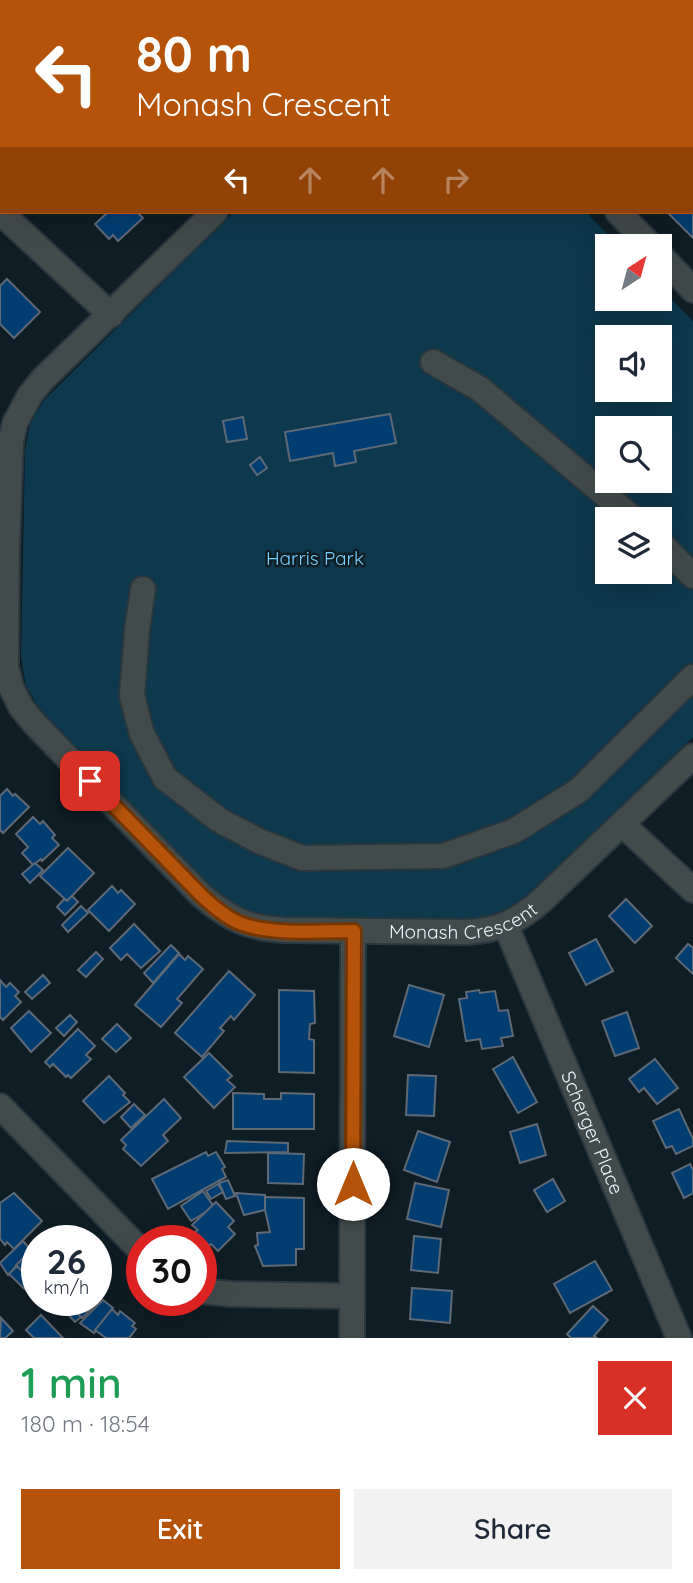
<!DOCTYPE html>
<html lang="en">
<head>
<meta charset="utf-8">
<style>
	body { margin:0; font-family:Quicksand,sans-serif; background:#f2f2f3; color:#1f2937; height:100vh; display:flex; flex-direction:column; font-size:26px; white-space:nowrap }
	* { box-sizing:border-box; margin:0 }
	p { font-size:23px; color:#747a83 }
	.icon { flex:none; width:38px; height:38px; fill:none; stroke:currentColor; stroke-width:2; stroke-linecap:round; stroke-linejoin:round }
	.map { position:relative; height:1338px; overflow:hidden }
	.drawer { display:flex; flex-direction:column; background:#fff; flex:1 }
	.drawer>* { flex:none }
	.guide { position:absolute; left:0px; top:0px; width:693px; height:214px; box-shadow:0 7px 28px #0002; background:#b45309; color:#fff; overflow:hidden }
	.needle { width:46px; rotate:36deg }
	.controls { position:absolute; left:595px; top:234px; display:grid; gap:14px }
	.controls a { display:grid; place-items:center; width:77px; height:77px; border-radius:0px; background:#fff; box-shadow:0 7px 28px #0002; font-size:35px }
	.speed { position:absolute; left:21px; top:1225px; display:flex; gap:14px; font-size:35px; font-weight:700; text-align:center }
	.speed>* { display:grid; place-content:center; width:91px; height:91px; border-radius:50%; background:#fff; box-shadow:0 7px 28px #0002; line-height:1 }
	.speed small { font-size:18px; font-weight:400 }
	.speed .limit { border:10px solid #d22; background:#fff; color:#111 }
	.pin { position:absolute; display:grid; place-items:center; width:60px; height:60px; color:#fff; margin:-30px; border-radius:14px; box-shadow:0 4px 10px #0006 }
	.me { position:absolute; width:77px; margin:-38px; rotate:0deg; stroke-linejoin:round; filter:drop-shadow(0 0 5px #0008) }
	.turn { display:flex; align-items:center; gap:24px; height:147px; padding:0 21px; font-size:32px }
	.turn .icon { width:91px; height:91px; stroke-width:2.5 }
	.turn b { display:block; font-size:49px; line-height:60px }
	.lanes { display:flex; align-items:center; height:66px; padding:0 21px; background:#0003; justify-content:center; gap:35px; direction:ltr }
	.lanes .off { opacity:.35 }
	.round { display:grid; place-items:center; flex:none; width:74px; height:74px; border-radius:0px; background:#f2f2f3 }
	.headline { display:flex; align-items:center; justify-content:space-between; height:119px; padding:0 21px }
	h1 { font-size:42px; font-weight:600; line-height:52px; color:#1e9e55 }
	.button { display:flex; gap:14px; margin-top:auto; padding:14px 21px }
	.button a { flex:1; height:80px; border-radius:0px; background:#b45309; color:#fff; font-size:28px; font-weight:600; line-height:80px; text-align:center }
	.button a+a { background:#f2f2f3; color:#1f2937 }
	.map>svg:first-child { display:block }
	.green { fill:#0e384b; fill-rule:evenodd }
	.building { fill:#013d71; stroke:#5e6976; stroke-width:2 }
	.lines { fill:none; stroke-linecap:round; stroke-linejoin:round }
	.minor-casing { stroke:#2a373f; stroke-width:28 }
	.minor { stroke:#424b4c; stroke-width:24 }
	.route-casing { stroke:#753606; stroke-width:18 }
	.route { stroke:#b45309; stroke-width:12 }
	.labels { text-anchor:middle; stroke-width:5; stroke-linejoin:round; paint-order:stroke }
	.park-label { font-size:19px; fill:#76d1ff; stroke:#0f1d25 }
	.street-label { font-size:19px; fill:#ecf5fb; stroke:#0f1d25 }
</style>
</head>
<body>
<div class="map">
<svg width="693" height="1338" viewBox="0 0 693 1338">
	<rect width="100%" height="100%" fill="#0f1d25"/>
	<path class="green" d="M234,212H586L620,247H607V299H660V287L693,321V737L518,904L500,916L477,921L266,918L239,910L214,890L42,713L26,686L21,657L25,451L30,423L45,399ZM607,338H660V390H607ZM607,429H660V481H607ZM607,520H660V572H607Z"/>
	<g class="building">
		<polygon points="693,163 693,238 667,212 691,212"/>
		<polygon points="108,212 137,212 143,218 118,241 113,235 109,239 95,224"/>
		<polygon points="7,279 40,312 14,338 0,324 0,286"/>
		<polygon points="390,414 396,443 354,451 356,462 335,466 333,453 290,461 285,432"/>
		<polygon points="243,417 247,439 227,442 223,421"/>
		<polygon points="260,457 267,468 257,475 250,465"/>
		<polygon points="7,789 13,796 15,794 29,807 3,833 0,830 0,796"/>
		<polygon points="33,817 40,824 43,821 55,835 52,838 59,845 42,861 41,859 33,865 22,853 28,847 16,834"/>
		<polygon points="68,848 94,873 67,901 40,876"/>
		<polygon points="35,863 43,870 30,883 22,874"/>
		<polygon points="112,886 118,893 121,890 135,904 109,931 88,910"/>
		<polygon points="72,896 78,902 65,915 57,907 64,899 67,901"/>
		<polygon points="626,899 652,926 635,943 609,916"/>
		<polygon points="81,906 88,913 68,932 62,925"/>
		<polygon points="134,924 160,951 141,968 127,954 121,960 110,948"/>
		<polygon points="596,939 613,971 586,985 569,953"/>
		<polygon points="688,944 693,948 693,974 676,958"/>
		<polygon points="171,945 179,953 153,983 144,973"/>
		<polygon points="96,952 103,959 86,977 78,970"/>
		<polygon points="179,954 185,960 188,956 203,969 177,999 182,1003 161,1027 135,1005"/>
		<polygon points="229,971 255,995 234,1020 231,1016 220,1028 224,1031 202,1057 175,1033"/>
		<polygon points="43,975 50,983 32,999 25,992"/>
		<polygon points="0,980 6,987 10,983 19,992 15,996 21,1002 3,1020 0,1017"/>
		<polygon points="409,985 444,995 429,1047 394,1036"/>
		<polygon points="279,990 314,991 315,1023 310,1024 309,1039 314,1040 314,1073 279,1072"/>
		<polygon points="479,990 480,993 495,991 499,1011 508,1010 513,1036 501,1038 503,1046 482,1049 480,1039 466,1041 459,999 467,998 466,992"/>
		<polygon points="29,1011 51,1033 31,1052 11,1028"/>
		<polygon points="627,1012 639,1048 615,1056 602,1021"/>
		<polygon points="70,1015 77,1022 64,1036 56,1028"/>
		<polygon points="117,1024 131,1038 116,1052 102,1039"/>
		<polygon points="78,1029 95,1046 86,1055 91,1059 71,1078 68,1075 66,1077 53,1064 50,1067 45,1062"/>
		<polygon points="209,1053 232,1076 227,1080 235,1087 214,1108 184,1077"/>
		<polygon points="513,1057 537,1102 518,1113 493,1069"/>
		<polygon points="655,1059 678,1088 657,1104 644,1088 639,1092 629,1079"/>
		<polygon points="408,1075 436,1076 434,1116 406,1115"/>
		<polygon points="109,1076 125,1093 123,1095 130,1102 104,1123 83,1101"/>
		<polygon points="233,1093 264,1094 264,1099 281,1099 281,1093 314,1094 314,1129 233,1129"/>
		<polygon points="164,1099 181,1118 163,1135 168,1141 141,1166 123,1149 126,1145 121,1140"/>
		<polygon points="134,1104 145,1115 131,1128 121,1117"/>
		<polygon points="679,1109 693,1139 693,1146 676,1154 672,1146 666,1148 653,1121"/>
		<polygon points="537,1124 546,1155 520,1163 510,1132"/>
		<polygon points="418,1131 450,1142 437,1182 404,1170"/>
		<polygon points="227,1141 288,1143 288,1152 225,1153"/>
		<polygon points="206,1152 208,1156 216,1152 225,1167 222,1169 226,1177 168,1209 152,1179"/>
		<polygon points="268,1153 304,1154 303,1184 268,1183"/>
		<polygon points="690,1164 693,1170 693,1193 684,1198 672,1173"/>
		<polygon points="553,1179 565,1201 547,1212 534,1190"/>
		<polygon points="228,1180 235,1196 226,1199 219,1183"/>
		<polygon points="415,1183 449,1190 441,1227 407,1219"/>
		<polygon points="218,1184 223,1192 211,1199 206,1191"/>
		<polygon points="203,1191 214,1207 191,1221 181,1206"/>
		<polygon points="14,1193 42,1221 14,1249 7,1242 5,1245 0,1239 0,1203"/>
		<polygon points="236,1193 265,1195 265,1210 244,1215"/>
		<polygon points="265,1197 304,1198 304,1249 296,1249 296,1265 263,1266 255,1246 258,1245 257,1233 270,1232 265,1210"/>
		<polygon points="216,1202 234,1221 228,1227 235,1234 218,1251 211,1244 209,1246 195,1232 198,1230 192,1225"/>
		<polygon points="414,1236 441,1239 438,1273 411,1270"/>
		<polygon points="23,1241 31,1250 8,1275 0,1263"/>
		<polygon points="33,1249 37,1253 35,1285 16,1265"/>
		<polygon points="595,1261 612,1290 570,1313 554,1284"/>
		<polygon points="17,1266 35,1285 37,1283 37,1295 34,1298 9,1274"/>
		<polygon points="412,1288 452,1291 450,1323 410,1319"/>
		<polygon points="96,1295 101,1299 82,1318 65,1300 96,1300"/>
		<polygon points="103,1300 113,1308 94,1333 80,1323"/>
		<polygon points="66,1302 81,1317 75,1322 61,1307"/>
		<polygon points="593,1306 608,1320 594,1336 597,1338 571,1338 567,1334"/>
		<polygon points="112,1309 118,1315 120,1311 135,1323 132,1326 136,1329 129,1338 106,1338 95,1330"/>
		<polygon points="41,1315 63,1338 34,1338 26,1330"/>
		<polygon points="1,1318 13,1331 5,1338 0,1338"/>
	</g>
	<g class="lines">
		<g class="minor-casing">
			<g id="minor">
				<polyline points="295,0 297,2"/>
				<polyline points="691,143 693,141"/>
				<polyline points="0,212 111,315"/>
				<path id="s1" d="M215,212L43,379L30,395L15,423L11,441L7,547L6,667L11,687L21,707L34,723L201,895C229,919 247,928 284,930L466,932C500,930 515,923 541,901L693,756"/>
				<polyline points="618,212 652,247"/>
				<polyline points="660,255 693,290"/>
				<polyline points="433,362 480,389 635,520"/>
				<polyline points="660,543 693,576"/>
				<polyline points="143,589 137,630 132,696 142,734 165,778 219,820 259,841 302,858 443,856 514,831 578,791 693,677"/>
				<polyline points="622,824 693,890"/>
				<path id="s2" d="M506,926L679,1338"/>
				<polyline points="0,1106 142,1252"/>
				<polyline points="201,1291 231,1294 352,1296"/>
				<polyline points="352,1338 353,931"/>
			</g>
		</g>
		<use href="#minor" class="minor"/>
	</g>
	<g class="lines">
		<g class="route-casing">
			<path id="route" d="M90,781L201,895C213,906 226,918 242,924C273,935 320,931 354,931L353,1184"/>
		</g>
		<use href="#route" class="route"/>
	</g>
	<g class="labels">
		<g class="park-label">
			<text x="315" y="565">Harris Park</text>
		</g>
		<g class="street-label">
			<text dy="7" stroke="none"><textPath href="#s1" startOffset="1113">Monash Crescent</textPath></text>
			<text dy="7" stroke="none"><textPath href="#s2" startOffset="224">Scherger Place</textPath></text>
		</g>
	</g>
</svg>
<div class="controls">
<a><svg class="needle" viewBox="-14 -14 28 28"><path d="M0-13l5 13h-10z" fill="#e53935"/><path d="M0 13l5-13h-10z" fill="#747a83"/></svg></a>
<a><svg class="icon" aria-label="sound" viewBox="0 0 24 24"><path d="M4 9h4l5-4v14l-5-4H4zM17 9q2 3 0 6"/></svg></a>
<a><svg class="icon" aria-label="search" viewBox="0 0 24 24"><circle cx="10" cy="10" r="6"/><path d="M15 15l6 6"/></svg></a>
<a><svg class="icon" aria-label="layers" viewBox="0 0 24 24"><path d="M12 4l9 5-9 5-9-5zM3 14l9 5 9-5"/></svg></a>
</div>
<div class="speed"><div>26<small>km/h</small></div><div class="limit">30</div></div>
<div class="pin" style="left:90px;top:781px;background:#d93025"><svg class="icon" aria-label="arrive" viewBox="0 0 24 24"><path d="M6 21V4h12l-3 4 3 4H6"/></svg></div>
<svg class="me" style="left:353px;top:1184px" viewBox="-20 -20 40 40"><circle r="19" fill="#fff"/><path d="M0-13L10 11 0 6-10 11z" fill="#b45309"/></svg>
<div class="guide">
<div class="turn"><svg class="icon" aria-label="left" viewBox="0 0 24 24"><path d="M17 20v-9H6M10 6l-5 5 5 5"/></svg><div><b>80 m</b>Monash Crescent</div></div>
<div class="lanes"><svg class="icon" aria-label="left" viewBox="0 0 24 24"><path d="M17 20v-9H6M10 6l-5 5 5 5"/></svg><svg class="icon off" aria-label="ahead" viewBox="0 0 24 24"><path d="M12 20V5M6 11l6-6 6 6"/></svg><svg class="icon off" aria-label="ahead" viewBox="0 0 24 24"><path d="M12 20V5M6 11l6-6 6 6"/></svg><svg class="icon off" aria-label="right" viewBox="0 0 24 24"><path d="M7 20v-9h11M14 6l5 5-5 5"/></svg></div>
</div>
</div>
<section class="drawer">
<div class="headline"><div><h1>1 min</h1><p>180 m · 18:54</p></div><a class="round" style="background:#d93025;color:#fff"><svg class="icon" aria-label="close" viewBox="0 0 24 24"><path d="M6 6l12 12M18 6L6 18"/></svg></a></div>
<div class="button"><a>Exit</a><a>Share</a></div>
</section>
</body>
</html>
